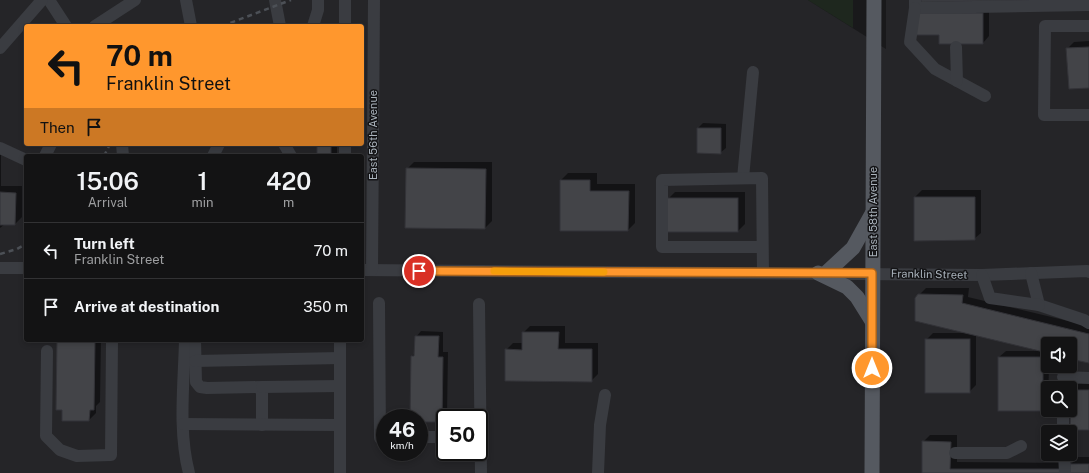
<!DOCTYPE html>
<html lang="en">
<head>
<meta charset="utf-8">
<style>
	body { margin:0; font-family:"Public Sans",sans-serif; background:#1c1c1d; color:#f1f3f6; height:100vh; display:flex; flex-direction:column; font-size:15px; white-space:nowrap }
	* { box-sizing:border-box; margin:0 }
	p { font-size:13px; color:#9d9ea0 }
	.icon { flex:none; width:22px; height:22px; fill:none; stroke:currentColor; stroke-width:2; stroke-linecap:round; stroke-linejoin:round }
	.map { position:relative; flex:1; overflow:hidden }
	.drawer { position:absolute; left:24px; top:154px; width:340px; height:188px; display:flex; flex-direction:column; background:#131314; border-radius:4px; box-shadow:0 2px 6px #0003,0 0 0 1px #323234 }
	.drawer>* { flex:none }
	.hud { position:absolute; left:24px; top:24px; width:340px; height:122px; border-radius:4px; box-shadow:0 2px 6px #0003,0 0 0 1px #323234; background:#ff972d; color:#111; overflow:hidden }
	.tools { position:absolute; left:1041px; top:337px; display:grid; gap:8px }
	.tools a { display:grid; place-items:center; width:36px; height:36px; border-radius:4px; background:#131314; box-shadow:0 2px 6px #0003,0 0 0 1px #323234; font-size:20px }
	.speed { position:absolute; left:376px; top:409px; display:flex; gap:8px; font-size:20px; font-weight:700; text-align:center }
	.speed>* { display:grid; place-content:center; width:52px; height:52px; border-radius:50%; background:#131314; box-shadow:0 2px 6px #0003,0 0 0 1px #323234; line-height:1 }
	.speed small { font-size:10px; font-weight:400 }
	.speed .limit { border:2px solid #111; border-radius:6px; background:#fff; color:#111 }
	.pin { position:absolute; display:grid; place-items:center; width:34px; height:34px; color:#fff; margin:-17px; border:2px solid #fff; border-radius:50%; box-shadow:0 1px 4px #0007 }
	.me { position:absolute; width:44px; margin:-22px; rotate:0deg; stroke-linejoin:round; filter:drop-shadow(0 0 3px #0008) }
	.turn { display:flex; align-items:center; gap:14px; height:84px; padding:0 16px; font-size:18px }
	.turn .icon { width:52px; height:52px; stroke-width:2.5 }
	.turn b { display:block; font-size:28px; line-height:34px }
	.then { display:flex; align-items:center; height:38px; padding:0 16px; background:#0003; gap:8px; font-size:15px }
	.eta { display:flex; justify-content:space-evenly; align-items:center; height:68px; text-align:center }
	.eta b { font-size:24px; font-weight:600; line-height:28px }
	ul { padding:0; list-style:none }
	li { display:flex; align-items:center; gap:12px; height:56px; padding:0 16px; border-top:1px solid #323234 }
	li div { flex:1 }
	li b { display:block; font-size:15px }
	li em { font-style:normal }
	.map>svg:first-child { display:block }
	.built { fill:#252528; fill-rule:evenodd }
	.green { fill:#1e271e }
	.shadow { fill:#0007 }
	.building { fill:#434448; stroke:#333338 }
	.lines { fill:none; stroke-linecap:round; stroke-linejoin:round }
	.minor { stroke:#3a3c41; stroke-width:12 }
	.major { stroke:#555960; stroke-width:15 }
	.rail { stroke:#4c5056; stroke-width:2.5; stroke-dasharray:5 4; stroke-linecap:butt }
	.route-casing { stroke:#a6621d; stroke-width:10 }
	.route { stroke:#ff972d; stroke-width:7 }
	.slow { stroke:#f59e0b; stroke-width:7 }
	.labels { text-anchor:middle; stroke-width:3; stroke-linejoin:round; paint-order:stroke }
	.street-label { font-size:11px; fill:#aab3bc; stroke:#141416 }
</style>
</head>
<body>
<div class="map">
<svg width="1089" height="473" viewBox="0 0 1089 473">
	<rect width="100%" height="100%" fill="#19191b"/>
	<path class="built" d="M0,0H808L886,49V0H1089V473H0ZM26,26H362V144H26ZM26,156H362V340H26ZM1048,344H1070V366H1048ZM1048,388H1070V410H1048ZM385,418H419V452H385ZM445,418H479V452H445ZM1048,432H1070V454H1048Z"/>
	<polygon class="green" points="808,0 853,0 853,28"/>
	<g class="shadow">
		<polygon points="989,6 989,36 983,43 940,34 917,34"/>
		<polygon points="1089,41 1089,87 1067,49 1074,42"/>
		<polygon points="703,123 726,124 726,148 720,153 698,128"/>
		<rect x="318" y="144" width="19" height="12"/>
		<polygon points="0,155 1,155 1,186 22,186 22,217 15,224 5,224 0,228"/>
		<polygon points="414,162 492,162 492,221 485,228 407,169"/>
		<polygon points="568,173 597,173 597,184 635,184 635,223 628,230 561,230 561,180"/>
		<polygon points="922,190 981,190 981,233 974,239 915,197"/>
		<polygon points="675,192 745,192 745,224 738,231 668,199"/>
		<polygon points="926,288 969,288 968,297 1089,326 1089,362 1070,357 1070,344 1048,344 1048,366 1049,366 1048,405 1042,410 999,357 1006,351 1039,351 976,335 976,385 969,392 926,340 933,333 966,333 916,298"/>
		<polygon points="530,326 565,326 565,343 598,343 598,374 591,381 506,350 513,343 523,343 523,333"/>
		<polygon points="421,331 443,332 443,352 448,352 447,416 442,421 419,421 419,418 411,418 412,356 415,353 416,337"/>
		<polygon points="58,340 101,340 100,402 96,406 96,413 89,420 63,409"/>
		<polygon points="1079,383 1089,383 1089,429 1072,390"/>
		<polygon points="930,435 957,435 957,462 1067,463 1067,473 923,473 923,442"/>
		<polygon points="1078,457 1089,457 1089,473 1071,473 1071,464"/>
	</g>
	<g class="building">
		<polygon points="921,0 1089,0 921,2"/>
		<polygon points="916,13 983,13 983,44 939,44 939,35 916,35"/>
		<polygon points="1089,47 1089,88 1069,89 1066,48"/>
		<polygon points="697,128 721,128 721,154 697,153"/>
		<rect x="317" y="144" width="14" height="12"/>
		<polygon points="406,168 486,169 485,229 405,228"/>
		<polygon points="560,180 590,180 590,191 629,191 628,231 560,231"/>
		<polygon points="0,192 16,193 15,225 0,225"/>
		<polygon points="914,197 975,197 975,240 914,241"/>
		<rect x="667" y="198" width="71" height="34"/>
		<polygon points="918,294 963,295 962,303 1089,334 1089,363 1070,359 1070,344 1048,344 1048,353 915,321 915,298"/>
		<polygon points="522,332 559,332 558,349 592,349 592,382 505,381 505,349 522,350"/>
		<polygon points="415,336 439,336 438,357 443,357 442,422 419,422 419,418 410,418 411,356 414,356"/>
		<rect x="925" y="339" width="45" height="54"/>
		<polygon points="57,340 95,340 94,410 90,410 89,421 62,421 62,410 56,410"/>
		<rect x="998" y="357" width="45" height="54"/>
		<polygon points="1071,390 1089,390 1089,430 1070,430"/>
		<polygon points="922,441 951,442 950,469 1060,469 1060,473 922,473"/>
		<rect x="1070" y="464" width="19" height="9"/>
	</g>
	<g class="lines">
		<g class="minor">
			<polyline points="49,0 66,26"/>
			<polyline points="186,0 191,26"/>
			<polyline points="275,0 280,26"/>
			<polyline points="915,0 915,8 1089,5"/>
			<polyline points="915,8 910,42 935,69 985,96"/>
			<polyline points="95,26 135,0"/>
			<polyline points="313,26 318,10 318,0"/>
			<polyline points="345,26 345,0"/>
			<polyline points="1089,26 1045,26 1044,115 1089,115"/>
			<polyline points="956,47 957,81"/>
			<polyline points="0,48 42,0"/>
			<polyline points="122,144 123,156"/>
			<polyline points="284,144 291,156"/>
			<polyline points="0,148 26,160"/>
			<polyline points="45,156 51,144"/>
			<polyline points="213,156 219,144"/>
			<polyline points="345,156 345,144"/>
			<polyline points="743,178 753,72"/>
			<polyline points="762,247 662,247 662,180 762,178 763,273"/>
			<polyline points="0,268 26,268"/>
			<polyline points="362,270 982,275 1087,271 1089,272"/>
			<polyline points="372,270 374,0"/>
			<polyline points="1031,273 1039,305 1084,320 1089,323"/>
			<polyline points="982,275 990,298 1039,305"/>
			<polyline points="379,303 380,438 385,438"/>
			<polyline points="479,304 481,473"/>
			<path d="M185,340C184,383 178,431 189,473"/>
			<polyline points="195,340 196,382 200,387 207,388 262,387 262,425"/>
			<polyline points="47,351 46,436 60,450 77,456 111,455 112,340"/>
			<polyline points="195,361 340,358"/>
			<polyline points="1063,377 1089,378"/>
			<polyline points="262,387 340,386"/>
			<polyline points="1063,410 1063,432"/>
			<polyline points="183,424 340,425"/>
			<polyline points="419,437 445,437"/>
			<polyline points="955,453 1007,453 1021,446"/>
			<polyline points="1064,454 1065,473"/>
			<polyline points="340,473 340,340"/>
			<polyline points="598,473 600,425 605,395"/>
		</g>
		<g class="major">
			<polyline points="818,273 847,287 857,297 872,321"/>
			<polyline points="826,273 853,248 872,214"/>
			<polyline points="872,473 874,0"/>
		</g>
		<g class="rail">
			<polyline points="222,26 291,0"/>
			<polyline points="104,156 110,144"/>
			<polyline points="0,254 17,249 26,244"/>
		</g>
	</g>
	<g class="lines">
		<g class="route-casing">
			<polyline id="route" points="419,271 872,273 872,368"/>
		</g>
		<use href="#route" class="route"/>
		<polyline class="slow" points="494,271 604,272"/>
	</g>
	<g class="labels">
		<g class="street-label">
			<text transform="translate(373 135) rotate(-90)" y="4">East 56th Avenue</text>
			<text transform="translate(873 212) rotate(-90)" y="4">East 58th Avenue</text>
			<text transform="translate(929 274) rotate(1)" y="4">Franklin Street</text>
		</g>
	</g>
</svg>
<div class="tools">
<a><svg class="icon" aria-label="sound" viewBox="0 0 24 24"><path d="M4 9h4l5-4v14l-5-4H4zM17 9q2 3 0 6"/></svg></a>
<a><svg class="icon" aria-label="search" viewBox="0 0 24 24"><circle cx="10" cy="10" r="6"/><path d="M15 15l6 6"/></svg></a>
<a><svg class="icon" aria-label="layers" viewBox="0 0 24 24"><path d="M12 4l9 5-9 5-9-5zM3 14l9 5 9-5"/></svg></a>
</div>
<div class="speed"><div>46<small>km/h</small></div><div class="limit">50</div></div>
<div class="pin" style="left:419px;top:271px;background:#d93025"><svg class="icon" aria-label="arrive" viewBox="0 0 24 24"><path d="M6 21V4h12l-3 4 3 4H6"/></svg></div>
<svg class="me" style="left:872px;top:368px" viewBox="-20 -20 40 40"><circle r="17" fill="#ff972d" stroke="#fff" stroke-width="3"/><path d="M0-11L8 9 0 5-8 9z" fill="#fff"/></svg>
<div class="hud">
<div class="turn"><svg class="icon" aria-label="left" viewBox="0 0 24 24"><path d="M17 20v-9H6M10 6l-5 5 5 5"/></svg><div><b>70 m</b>Franklin Street</div></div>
<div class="then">Then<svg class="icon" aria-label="arrive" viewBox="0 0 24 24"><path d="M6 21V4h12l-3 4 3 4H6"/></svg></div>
</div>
<section class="drawer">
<div class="eta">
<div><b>15:06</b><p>Arrival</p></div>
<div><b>1</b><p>min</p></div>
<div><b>420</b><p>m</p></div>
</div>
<ul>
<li><svg class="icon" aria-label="left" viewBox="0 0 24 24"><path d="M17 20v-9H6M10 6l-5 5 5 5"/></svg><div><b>Turn left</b><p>Franklin Street</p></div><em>70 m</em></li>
<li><svg class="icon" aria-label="arrive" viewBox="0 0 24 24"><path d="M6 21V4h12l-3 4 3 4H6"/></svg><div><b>Arrive at destination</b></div><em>350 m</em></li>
</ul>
</section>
</div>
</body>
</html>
